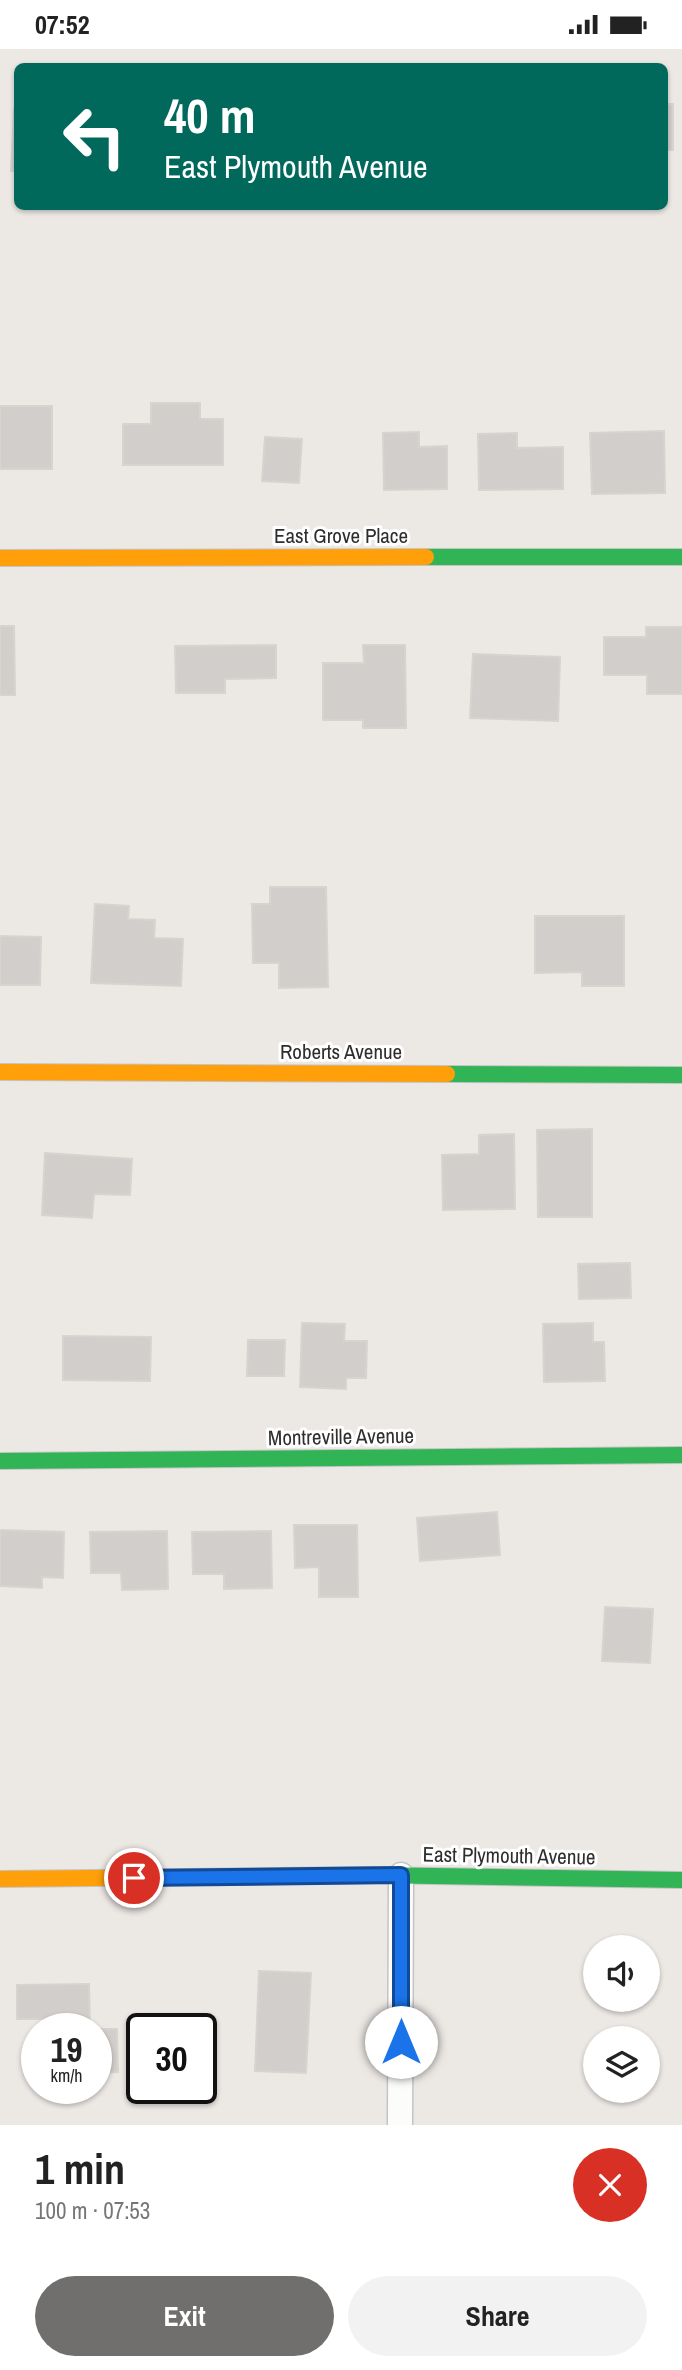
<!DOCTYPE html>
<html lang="en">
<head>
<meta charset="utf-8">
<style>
	body { margin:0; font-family:"Archivo Narrow",sans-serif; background:#f2f2f2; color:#222; height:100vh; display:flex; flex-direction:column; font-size:26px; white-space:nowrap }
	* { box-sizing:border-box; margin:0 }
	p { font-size:23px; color:#767676 }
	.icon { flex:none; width:38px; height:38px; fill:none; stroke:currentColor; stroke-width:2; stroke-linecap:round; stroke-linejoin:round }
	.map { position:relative; height:2076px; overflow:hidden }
	.panel { display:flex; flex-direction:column; background:#fff; flex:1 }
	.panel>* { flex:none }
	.guide { position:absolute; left:14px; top:14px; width:654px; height:147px; border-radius:10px; box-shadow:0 2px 5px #0004; background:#00695c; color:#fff; overflow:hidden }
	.tools { position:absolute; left:583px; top:1886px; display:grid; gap:14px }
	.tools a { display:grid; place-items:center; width:77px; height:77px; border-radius:50%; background:#fff; box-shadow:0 2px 5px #0004; font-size:35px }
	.speed { position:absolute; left:21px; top:1964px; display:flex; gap:14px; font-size:35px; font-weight:700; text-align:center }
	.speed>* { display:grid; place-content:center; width:91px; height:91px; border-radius:50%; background:#fff; box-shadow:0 2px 5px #0004; line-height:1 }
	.speed small { font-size:18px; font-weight:400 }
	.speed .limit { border:4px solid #111; border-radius:10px; background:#fff; color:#111 }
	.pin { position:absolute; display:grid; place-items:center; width:60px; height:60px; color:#fff; margin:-30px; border:4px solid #fff; border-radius:50%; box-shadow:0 2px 7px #0007 }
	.me { position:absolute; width:77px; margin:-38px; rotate:0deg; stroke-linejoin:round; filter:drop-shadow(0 0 5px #0008) }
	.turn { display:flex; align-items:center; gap:24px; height:147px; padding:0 35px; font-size:32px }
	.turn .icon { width:91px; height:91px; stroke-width:2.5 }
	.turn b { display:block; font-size:49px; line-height:60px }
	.round { display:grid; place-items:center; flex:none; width:74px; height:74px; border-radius:37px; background:#f2f2f2 }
	.head { display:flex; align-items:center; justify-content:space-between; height:119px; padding:0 35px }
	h1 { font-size:42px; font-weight:700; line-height:52px }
	.action { display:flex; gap:14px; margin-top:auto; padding:14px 35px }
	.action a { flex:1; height:80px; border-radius:42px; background:#706f6e; color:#fff; font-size:28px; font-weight:700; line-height:80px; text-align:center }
	.action a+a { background:#f2f2f2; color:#222 }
	.status { display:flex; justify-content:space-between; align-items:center; height:49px; padding:0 35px; background:#fff; direction:ltr }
	.status svg { height:19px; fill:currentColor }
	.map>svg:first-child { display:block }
	.building { fill:#d1cecb; stroke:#d7d4d0; stroke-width:2 }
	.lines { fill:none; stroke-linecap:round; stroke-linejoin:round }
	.street-casing { stroke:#c5c4c5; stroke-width:27 }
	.fast-casing { stroke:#c5c4c5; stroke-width:18 }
	.slow-casing { stroke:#c5c4c5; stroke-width:18 }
	.street { stroke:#fcfcfb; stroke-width:24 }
	.fast { stroke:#30b455; stroke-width:16 }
	.slow { stroke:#ff9f0a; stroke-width:16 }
	.route-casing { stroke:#114b97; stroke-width:18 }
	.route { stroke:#1a73e8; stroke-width:12 }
	.labels { text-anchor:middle; stroke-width:6; stroke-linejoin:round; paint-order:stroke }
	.street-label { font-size:21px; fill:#2e2e2e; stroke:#fff }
</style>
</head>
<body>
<div class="status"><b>07:52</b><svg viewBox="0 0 49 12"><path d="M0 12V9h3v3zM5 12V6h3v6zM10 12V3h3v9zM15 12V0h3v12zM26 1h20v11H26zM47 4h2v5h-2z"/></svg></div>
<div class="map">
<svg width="682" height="2076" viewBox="0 0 682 2076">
	<rect width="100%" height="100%" fill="#ece8e4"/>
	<g class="building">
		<rect x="665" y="55" width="8" height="46"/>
		<polygon points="14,60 18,61 18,122 11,122"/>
		<polygon points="151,354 200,354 200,370 223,370 223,416 123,416 123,375 151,375"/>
		<rect x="0" y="357" width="52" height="63"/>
		<polygon points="664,382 665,444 592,445 590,384"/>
		<polygon points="419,383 419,398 447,397 447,440 384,441 383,384"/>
		<polygon points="517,384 517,399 563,398 563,440 479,441 478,385"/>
		<polygon points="265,388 302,390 299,434 262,432"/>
		<polygon points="0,577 14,577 15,646 0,646"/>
		<polygon points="646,578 682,578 682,645 647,645 647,626 604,626 604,588 646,588"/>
		<polygon points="276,596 276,629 225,630 225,644 176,644 175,597"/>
		<polygon points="363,596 405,596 406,679 363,679 363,671 323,671 323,614 364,614"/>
		<polygon points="473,605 560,608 558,672 470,669"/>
		<polygon points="270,838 326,838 328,938 279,939 279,914 253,914 252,855 270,855"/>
		<polygon points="95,855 129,857 128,870 155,871 154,889 183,890 181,937 91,934"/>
		<polygon points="535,867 624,867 624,937 582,937 582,923 535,924"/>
		<polygon points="0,887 41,888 40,936 0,936"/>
		<polygon points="592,1080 592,1168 538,1168 537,1081"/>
		<polygon points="514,1085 515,1160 443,1161 442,1106 479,1105 479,1086"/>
		<polygon points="45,1104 132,1110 130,1146 94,1145 92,1169 42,1166"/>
		<polygon points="630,1214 631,1249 579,1250 578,1215"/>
		<polygon points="302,1274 345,1275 344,1292 367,1292 366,1329 346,1329 346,1340 300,1338"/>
		<polygon points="593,1274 593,1293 604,1293 605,1332 544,1333 543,1275"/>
		<polygon points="63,1287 151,1288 150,1332 63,1331"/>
		<polygon points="248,1291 285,1291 284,1327 247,1327"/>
		<polygon points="497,1463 500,1506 420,1512 417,1469"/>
		<polygon points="294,1476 357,1476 358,1548 319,1548 319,1518 295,1519"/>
		<polygon points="0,1481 64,1483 63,1529 42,1528 42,1539 0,1537"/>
		<polygon points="167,1482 168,1540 122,1541 121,1524 91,1524 90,1483"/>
		<polygon points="271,1482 272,1539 224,1540 224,1525 193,1525 192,1483"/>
		<polygon points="605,1558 653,1560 650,1614 602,1612"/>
		<polygon points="259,1922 311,1924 306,2024 255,2022"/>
		<polygon points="89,1935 90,1979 45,1979 45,1970 17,1970 17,1936"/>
		<polygon points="96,1980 117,1980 118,2023 96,2024"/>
		<polygon points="27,1993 37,1993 37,2024 28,2024"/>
	</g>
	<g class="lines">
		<g class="street-casing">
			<polyline id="street" points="400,2076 401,1826"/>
		</g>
		<g class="fast-casing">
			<g id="fast">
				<polyline points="426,508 682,508"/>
				<polyline points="447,1025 682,1026"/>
				<polyline points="0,1412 682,1406"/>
				<polyline points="372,1826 682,1831"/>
			</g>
		</g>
		<g class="slow-casing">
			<g id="slow">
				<polyline points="0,509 426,508"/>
				<polyline points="0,1023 447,1025"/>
				<polyline points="0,1830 372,1826"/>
			</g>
		</g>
		<use href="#street" class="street"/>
		<use href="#fast" class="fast"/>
		<use href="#slow" class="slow"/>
	</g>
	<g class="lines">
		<g class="route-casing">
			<polyline id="route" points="134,1829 401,1826 401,1993"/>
		</g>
		<use href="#route" class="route"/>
	</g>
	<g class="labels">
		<g class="street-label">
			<text x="341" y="494">East Grove Place</text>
			<text x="341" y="1010">Roberts Avenue</text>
			<text transform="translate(341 1388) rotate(-1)" y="7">Montreville Avenue</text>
			<text transform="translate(509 1807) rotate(1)" y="7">East Plymouth Avenue</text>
		</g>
	</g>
</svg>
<div class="tools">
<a><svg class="icon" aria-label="sound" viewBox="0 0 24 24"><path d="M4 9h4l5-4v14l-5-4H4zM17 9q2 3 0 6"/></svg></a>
<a><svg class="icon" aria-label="layers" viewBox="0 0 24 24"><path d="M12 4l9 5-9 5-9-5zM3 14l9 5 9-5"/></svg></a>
</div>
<div class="speed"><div>19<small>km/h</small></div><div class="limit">30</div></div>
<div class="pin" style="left:134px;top:1829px;background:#d93025"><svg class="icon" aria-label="arrive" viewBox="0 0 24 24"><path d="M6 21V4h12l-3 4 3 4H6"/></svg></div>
<svg class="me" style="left:401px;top:1993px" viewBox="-20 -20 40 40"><circle r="19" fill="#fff"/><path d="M0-13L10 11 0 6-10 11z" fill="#1a73e8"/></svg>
<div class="guide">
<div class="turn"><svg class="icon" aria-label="left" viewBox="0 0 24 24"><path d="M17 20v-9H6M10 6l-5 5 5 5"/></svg><div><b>40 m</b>East Plymouth Avenue</div></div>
</div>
</div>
<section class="panel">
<div class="head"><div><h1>1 min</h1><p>100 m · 07:53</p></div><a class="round" style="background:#d93025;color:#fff"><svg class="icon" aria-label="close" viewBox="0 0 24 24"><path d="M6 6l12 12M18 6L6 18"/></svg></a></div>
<div class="action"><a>Exit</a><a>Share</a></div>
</section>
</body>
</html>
